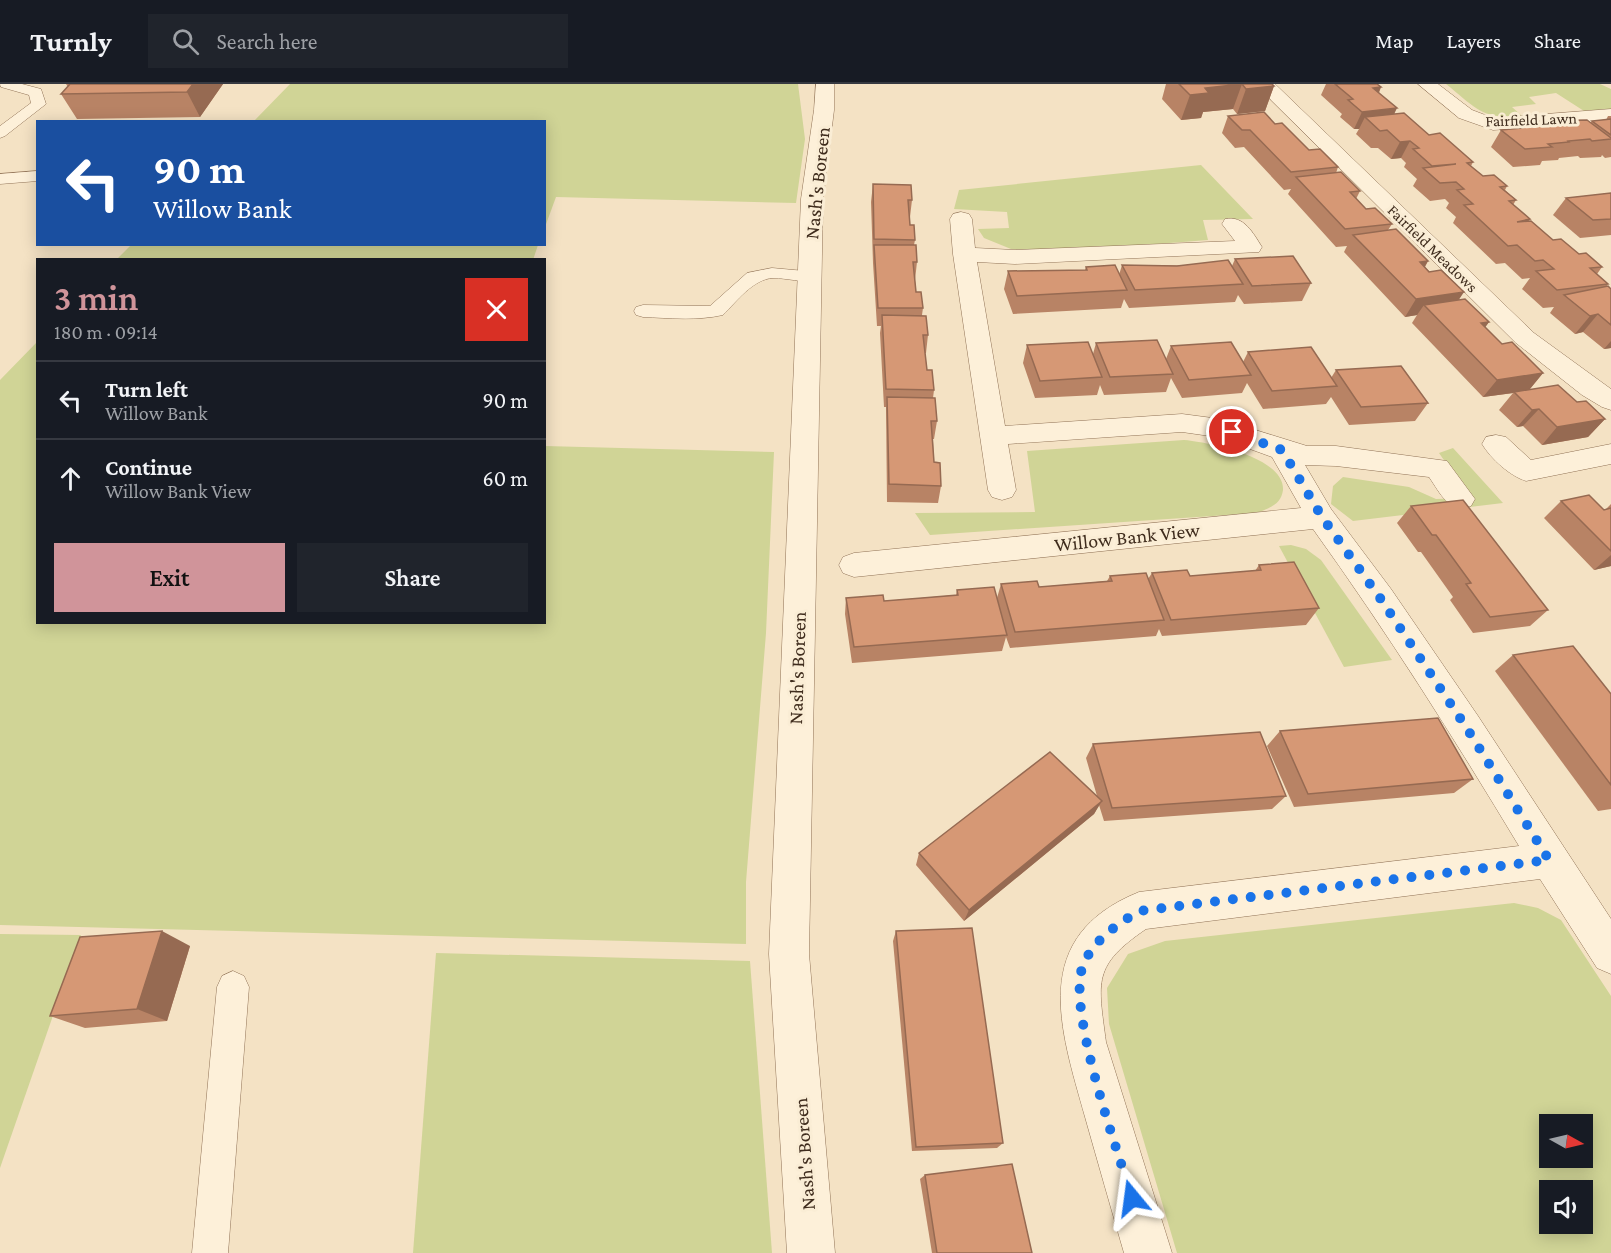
<!DOCTYPE html>
<html lang="en">
<head>
<meta charset="utf-8">
<style>
	body { margin:0; font-family:"Crimson Pro",serif; background:#20242c; color:#f1f3f6; height:100vh; display:flex; flex-direction:column; font-size:22px; white-space:nowrap }
	* { box-sizing:border-box; margin:0 }
	p { font-size:20px; color:#9ea1a6 }
	.icon { flex:none; width:33px; height:33px; fill:none; stroke:currentColor; stroke-width:2; stroke-linecap:round; stroke-linejoin:round }
	.map { position:relative; flex:1; overflow:hidden }
	.details { position:absolute; left:36px; top:174px; width:510px; height:366px; display:flex; flex-direction:column; background:#171b24; border-radius:0px; box-shadow:0 3px 15px #0003 }
	.details>* { flex:none }
	.guide { position:absolute; left:36px; top:36px; width:510px; height:126px; border-radius:0px; box-shadow:0 3px 15px #0003; background:#1a4fa0; color:#fff; overflow:hidden }
	.needle { width:39px; rotate:98deg }
	.buttons { position:absolute; left:1539px; top:1030px; display:grid; gap:12px }
	.buttons a { display:grid; place-items:center; width:54px; height:54px; border-radius:0px; background:#171b24; box-shadow:0 3px 15px #0003; font-size:30px }
	.pin { position:absolute; display:grid; place-items:center; width:51px; height:51px; color:#fff; margin:-26px; border:3px solid #fff; border-radius:50%; box-shadow:0 2px 6px #0007 }
	.me { position:absolute; width:66px; margin:-33px; rotate:344deg; stroke-linejoin:round; filter:drop-shadow(0 0 4px #0008) }
	.turn { display:flex; align-items:center; gap:21px; height:126px; padding:0 18px; font-size:27px }
	.turn .icon { width:78px; height:78px; stroke-width:2.5 }
	.turn b { display:block; font-size:42px; line-height:51px }
	.round { display:grid; place-items:center; flex:none; width:63px; height:63px; border-radius:0px; background:#20242c }
	.overview { display:flex; align-items:center; justify-content:space-between; height:102px; padding:0 18px }
	h1 { font-size:36px; font-weight:600; line-height:45px; color:#d0949a }
	.action { display:flex; gap:12px; margin-top:auto; padding:12px 18px }
	.action a { flex:1; height:69px; border-radius:0px; background:#d0949a; color:#111; font-size:24px; font-weight:600; line-height:69px; text-align:center }
	.action a+a { background:#20242c; color:#f1f3f6 }
	ul { padding:0; list-style:none }
	li { display:flex; align-items:center; gap:18px; height:78px; padding:0 18px; border-top:2px solid #363941 }
	li div { flex:1 }
	li b { display:block; font-size:22px }
	li em { font-style:normal }
	header { display:flex; align-items:center; gap:36px; box-sizing:border-box; height:84px; padding:0 30px; background:#171b24; border-bottom:2px solid #363941 }
	header strong { font-size:28px }
	nav { display:flex; gap:33px; margin-inline-start:auto; font-size:21px }
	.search { width:420px; height:54px; background:#20242c; display:flex; align-items:center; gap:15px; box-sizing:border-box; padding:0 21px; border-radius:0px; color:#9ea1a6; font-size:22px }
	.map>svg:first-child { display:block }
	.green { fill:#d0d496; fill-rule:evenodd }
	.lines { fill:none; stroke-linecap:round; stroke-linejoin:round }
	.lane-casing { stroke:#917357; stroke-width:1 }
	.street-casing { stroke:#917357; stroke-width:1 }
	.lane { fill:#fdf0d9; fill-rule:evenodd }
	.street { fill:#fdf0d9; fill-rule:evenodd }
	.wall { fill:#b88365 }
	.shaded-wall { fill:#966a52 }
	.building { fill:#d69875; stroke:#966a52; stroke-width:1.5 }
	.route { stroke:#1a73e8; stroke-width:10; stroke-dasharray:0 18 }
	.labels { text-anchor:middle; stroke-width:6; stroke-linejoin:round; paint-order:stroke }
	.far-street-label { font-size:16px; fill:#3f2c1d; stroke:#faedd5 }
	.street-label { font-size:20px; fill:#3f2c1d; stroke:#faedd5 }
</style>
</head>
<body>
<header>
<strong>Turnly</strong>
<div class="search"><svg class="icon" aria-label="search" viewBox="0 0 24 24"><circle cx="10" cy="10" r="6"/><path d="M15 15l6 6"/></svg>Search here</div>
<nav><a>Map</a><a>Layers</a><a>Share</a></nav>
</header>
<div class="map">
<svg width="1611" height="1169" viewBox="0 0 1611 1169">
	<rect width="100%" height="100%" fill="#f4e2c4"/>
	<g class="green">
		<polygon points="290,0 798,0 805,55 796,119 556,113 545,143 544,38 254,37"/>
		<path d="M1446,0H1600L1611,5V25L1584,27L1556,9L1529,13L1536,20L1512,23L1522,32C1482,36 1476,24 1446,0Z"/>
		<polygon points="1201,81 1253,135 1203,136 1208,156 1053,168 1011,165 984,154 978,145 1009,144 1007,128 954,125 959,106"/>
		<polygon points="131,161 131,160 538,161 533,176 117,175"/>
		<polygon points="37,258 38,538 544,538 545,362 774,368 766,549 746,798 746,860 0,841 0,296"/>
		<path d="M1184,356C1208,358 1285,373 1283,406C1281,421 1269,424 1257,429L930,451L915,429L1035,428L1027,367Z"/>
		<polygon points="1453,364 1503,419 1353,437 1331,420 1333,402 1343,393 1409,403 1436,415 1470,414 1439,369"/>
		<polygon points="1291,461 1306,465 1321,476 1392,576 1344,583 1279,462"/>
		<path d="M1514,819L1538,824L1561,836L1611,912V1169H1177L1109,940L1107,904L1128,870L1165,857ZM1550,1041H1582V1074H1550ZM1550,1107H1582V1140H1550Z"/>
		<polygon points="0,850 81,851 0,1084"/>
		<polygon points="436,869 750,877 772,1169 413,1169"/>
	</g>
	<g class="lines">
		<g class="lane-casing">
			<g id="lane">
				<polygon points="0,0 22,0 41,5 46,20 5,52 0,54 0,42 31,19 29,11 1,3"/>
				<polygon points="38,87 38,97 0,100 0,90"/>
				<path d="M772,184L816,188L819,192L816,196C802,199 787,194 773,194C753,195 736,218 723,231C697,237 669,234 643,233L636,231L634,227L636,223L643,221L710,222L747,189Z"/>
				<polygon points="233,887 244,892 249,903 228,1169 192,1169 217,903 222,892"/>
			</g>
		</g>
		<g class="street-casing">
			<g id="street">
				<polygon points="816,0 834,0 834,26 823,115 809,870 835,1169 787,1169 769,870 801,115 814,26"/>
				<polygon points="1255,0 1275,0 1534,249 1611,305 1611,326 1602,323 1582,311 1516,259"/>
				<polygon points="1418,0 1438,0 1472,26 1493,34 1611,25 1611,37 1493,46 1459,34"/>
				<path d="M961,128L969,130L972,135L975,164L1015,166L1235,157L1222,140L1225,135C1244,131 1253,149 1262,163L1259,168L1015,180L977,178L1005,342L1182,330L1220,335L1307,362H1336L1447,377L1475,415L1471,422C1448,429 1441,410 1429,393L1336,382L1305,381L1331,425L1391,505L1478,632L1611,835V890L1597,884L1540,795L1146,845C1092,882 1098,897 1106,958L1172,1169H1124C1111,1124 1098,1079 1085,1033C1060,944 1028,853 1139,808L1519,762C1454,654 1387,548 1313,445L854,493L843,489L839,481L843,473L854,469L1301,424L1272,373L1217,353L1182,348L1008,360L1016,406L1012,413L1002,416L992,413L988,406L953,170L950,135L953,130Z"/>
				<path d="M1496,351L1506,353L1531,376L1611,360V380L1526,397C1510,392 1491,375 1482,360L1486,353Z"/>
			</g>
		</g>
		<use href="#lane" class="lane"/>
		<use href="#street" class="street"/>
	</g>
	<g class="wall">
		<polygon points="66,0 223,0 200,33 77,35 61,10 68,3"/>
		<polygon points="1166,0 1272,0 1274,2 1265,27 1237,30 1233,25 1203,28 1201,34 1181,36 1162,15"/>
		<polygon points="1326,0 1377,0 1381,3 1379,9 1395,30 1473,78 1471,82 1483,92 1507,102 1505,106 1516,116 1513,121 1530,135 1529,137 1553,156 1602,183 1597,190 1608,200 1606,203 1611,205 1611,264 1604,265 1583,248 1575,250 1550,229 1554,223 1543,224 1522,205 1530,194 1522,195 1505,179 1496,180 1453,139 1456,133 1446,124 1449,119 1445,115 1430,117 1413,102 1417,95 1404,83 1406,79 1401,74 1391,75 1378,64 1371,64 1356,50 1359,45 1354,45 1340,33 1342,30 1321,11"/>
		<polygon points="1228,32 1275,40 1309,66 1338,83 1336,89 1360,107 1356,115 1366,125 1392,140 1388,146 1428,177 1425,183 1459,216 1489,238 1485,243 1502,260 1543,289 1530,305 1577,318 1605,335 1588,353 1542,361 1523,342 1517,343 1499,326 1513,309 1483,313 1412,239 1417,231 1405,233 1344,168 1347,162 1336,163 1288,110 1291,105 1284,106 1244,63 1235,64 1222,49"/>
		<polygon points="1608,32 1611,32 1611,73 1605,74 1602,71 1601,73 1580,74 1578,72 1559,74 1558,76 1542,77 1540,81 1513,83 1491,63 1501,46 1516,44 1518,41 1534,39 1536,37 1591,38 1592,37 1606,36"/>
		<polygon points="873,100 912,116 910,133 909,133 910,141 915,156 914,161 917,178 915,196 916,208 923,224 922,231 928,251 926,269 925,269 927,286 934,306 933,314 937,337 934,355 933,355 934,378 941,402 938,419 887,418 886,323 884,323 880,249 881,242 877,242 873,179 871,118"/>
		<polygon points="1611,109 1611,151 1580,154 1553,131 1566,114"/>
		<polygon points="1235,175 1311,199 1302,217 1244,220 1238,211 1235,218 1129,224 1124,215 1121,224 1013,230 1004,205 1008,187 1085,186 1086,183 1119,191 1122,181 1232,182"/>
		<polygon points="1096,259 1166,275 1171,262 1243,278 1248,268 1331,294 1336,286 1428,319 1415,337 1349,341 1331,313 1326,320 1263,325 1247,299 1242,309 1182,314 1171,294 1166,308 1104,311 1100,301 1097,311 1035,314 1023,279 1027,261 1093,270"/>
		<polygon points="1561,417 1604,426 1606,425 1611,420 1611,482 1594,486 1544,434"/>
		<polygon points="1411,422 1548,526 1530,542 1473,549 1450,516 1453,513 1421,468 1418,468 1397,439"/>
		<polygon points="1259,481 1319,524 1306,541 1162,552 1159,545 1156,552 1010,564 1006,553 1002,567 852,579 845,530 846,514 884,517 956,511 957,506 997,514 1001,500 1039,503 1107,497 1110,492 1148,495 1152,489 1190,492 1255,487"/>
		<polygon points="1513,571 1611,610 1611,725 1598,727 1495,587"/>
		<polygon points="1280,647 1473,695 1454,709 1294,723 1267,662"/>
		<polygon points="1093,660 1286,712 1272,725 1104,737 1099,721 1094,730 964,837 916,781 919,769 1097,712 1086,674"/>
		<polygon points="896,847 1003,1059 997,1064 912,1067 893,857"/>
		<polygon points="190,862 167,937 85,944 50,932"/>
		<polygon points="925,1091 1032,1169 932,1169 920,1095"/>
	</g>
	<g class="shaded-wall">
		<polygon points="193,0 223,0 200,33 187,8"/>
		<polygon points="1242,0 1233,25 1203,28 1201,34 1181,36 1190,11 1205,4"/>
		<polygon points="1274,2 1265,27 1237,30 1246,5"/>
		<polygon points="1381,3 1373,20 1373,4"/>
		<polygon points="1397,24 1389,41 1365,33 1359,45 1354,45 1362,28"/>
		<polygon points="1410,57 1401,74 1391,75 1400,58"/>
		<polygon points="1428,177 1417,195 1420,178"/>
		<polygon points="1464,208 1452,226 1424,221 1417,231 1405,233 1416,215"/>
		<polygon points="1598,230 1583,248 1575,250 1590,232"/>
		<polygon points="1489,238 1476,256 1481,239"/>
		<polygon points="1611,257 1611,264 1604,265"/>
		<polygon points="1543,289 1529,306 1514,308 1513,309 1483,313 1497,296"/>
		<polygon points="1539,325 1523,342 1517,343 1532,326"/>
		<polygon points="1605,335 1588,353 1542,361 1557,343"/>
		<polygon points="1611,471 1611,482 1594,486"/>
		<polygon points="1102,717 1094,730 964,837 969,826"/>
		<polygon points="162,847 190,862 167,937 137,925"/>
	</g>
	<g class="building">
		<polygon points="70,0 193,0 187,8 61,10"/>
		<polygon points="1179,0 1272,0 1274,2 1246,5 1242,0 1205,4 1209,9 1190,11"/>
		<polygon points="1335,0 1377,0 1381,3 1373,4 1397,24 1362,28 1348,16 1353,15"/>
		<polygon points="1264,28 1275,40 1282,39 1309,66 1320,65 1338,83 1291,88 1250,46 1242,46 1228,32"/>
		<polygon points="1404,29 1429,51 1440,49 1473,78 1467,79 1483,92 1494,91 1507,102 1500,103 1516,116 1509,117 1530,135 1517,138 1531,137 1553,156 1561,155 1579,170 1586,169 1602,183 1590,184 1608,200 1557,206 1536,187 1554,185 1543,176 1535,177 1517,161 1508,162 1464,121 1473,120 1457,106 1464,105 1456,98 1440,99 1423,84 1456,80 1432,82 1413,65 1419,64 1410,57 1400,58 1387,46 1380,47 1365,33"/>
		<polygon points="1611,35 1611,51 1592,37"/>
		<polygon points="1587,36 1611,54 1611,55 1592,57 1590,55 1568,57 1569,58 1548,60 1552,63 1525,65 1501,46 1522,44 1518,41 1539,39 1536,37"/>
		<polygon points="1341,88 1360,107 1350,108 1366,125 1375,124 1392,140 1345,145 1296,93"/>
		<polygon points="873,100 911,101 912,116 908,116 910,141 914,141 915,156 874,155"/>
		<polygon points="1611,109 1611,135 1593,136 1566,114"/>
		<polygon points="1396,145 1428,177 1420,178 1429,188 1441,186 1464,208 1416,215 1353,151"/>
		<polygon points="874,161 916,161 917,178 913,178 916,208 921,208 923,224 878,224"/>
		<polygon points="1293,172 1311,199 1252,202 1235,175"/>
		<polygon points="1228,176 1243,200 1135,206 1122,181 1177,182"/>
		<polygon points="1115,181 1127,206 1017,212 1008,187 1087,186 1086,183"/>
		<polygon points="1608,202 1611,205 1611,241 1598,230 1590,232 1564,211"/>
		<polygon points="1465,215 1489,238 1481,239 1502,260 1512,258 1543,289 1497,296 1424,221"/>
		<polygon points="882,231 926,232 928,251 923,251 927,286 932,286 934,306 886,305"/>
		<polygon points="1157,256 1173,290 1110,293 1096,259"/>
		<polygon points="1088,258 1102,293 1040,297 1027,261"/>
		<polygon points="1231,258 1251,291 1189,296 1171,262"/>
		<polygon points="1311,263 1337,302 1272,307 1248,268"/>
		<polygon points="1401,282 1428,319 1361,323 1336,286"/>
		<polygon points="1558,301 1577,318 1586,317 1605,335 1557,343 1539,325 1532,326 1514,308"/>
		<polygon points="887,313 935,314 937,337 931,337 934,378 940,379 941,402 889,400"/>
		<polygon points="1589,411 1604,426 1611,424 1611,467 1561,417"/>
		<polygon points="1463,416 1548,526 1490,533 1466,500 1471,499 1436,451 1432,451 1411,422"/>
		<polygon points="1294,478 1319,524 1171,536 1152,489 1187,486 1190,492 1261,486 1259,481"/>
		<polygon points="1146,489 1164,536 1015,548 1001,500 1037,497 1039,503 1112,497 1110,492"/>
		<polygon points="994,503 1007,551 854,563 846,514 883,511 884,517 922,514 958,511 957,506"/>
		<polygon points="1573,562 1611,610 1611,701 1513,571"/>
		<polygon points="1438,634 1473,695 1308,710 1280,647"/>
		<polygon points="1260,648 1286,712 1112,724 1093,660"/>
		<polygon points="1050,668 1102,717 969,826 919,769"/>
		<polygon points="972,844 1003,1059 916,1063 896,847"/>
		<polygon points="162,847 137,925 50,932 80,853"/>
		<polygon points="1012,1080 1032,1169 937,1169 925,1091"/>
	</g>
	<g class="lines">
		<path class="route" d="M1132,1114C1118,1067 1064,920 1084,879C1095,855 1118,840 1139,827L1549,776L1466,643L1380,514L1322,433L1282,366L1232,348"/>
	</g>
	<g class="labels">
		<g class="far-street-label">
			<text transform="translate(1531 35) rotate(-2)" y="6">Fairfield Lawn</text>
			<text transform="translate(1433 164) rotate(44)" y="6">Fairfield Meadows</text>
		</g>
		<g class="street-label">
			<text transform="translate(817 99) rotate(-84)" y="7">Nash's Boreen</text>
			<text transform="translate(1127 453) rotate(-6)" y="7">Willow Bank View</text>
			<text transform="translate(797 584) rotate(-88)" y="7">Nash's Boreen</text>
			<text transform="translate(804 1070) rotate(-94)" y="7">Nash's Boreen</text>
		</g>
	</g>
</svg>
<div class="buttons">
<a><svg class="needle" viewBox="-14 -14 28 28"><path d="M0-13l5 13h-10z" fill="#e53935"/><path d="M0 13l5-13h-10z" fill="#9ea1a6"/></svg></a>
<a><svg class="icon" aria-label="sound" viewBox="0 0 24 24"><path d="M4 9h4l5-4v14l-5-4H4zM17 9q2 3 0 6"/></svg></a>
</div>
<div class="pin" style="left:1232px;top:348px;background:#d93025"><svg class="icon" aria-label="arrive" viewBox="0 0 24 24"><path d="M6 21V4h12l-3 4 3 4H6"/></svg></div>
<svg class="me" style="left:1132px;top:1114px" viewBox="-20 -20 40 40"><path d="M0-17L14 15 0 8-14 15z" fill="#1a73e8" stroke="#fff" stroke-width="4"/></svg>
<div class="guide">
<div class="turn"><svg class="icon" aria-label="left" viewBox="0 0 24 24"><path d="M17 20v-9H6M10 6l-5 5 5 5"/></svg><div><b>90 m</b>Willow Bank</div></div>
</div>
<section class="details">
<div class="overview"><div><h1>3 min</h1><p>180 m · 09:14</p></div><a class="round" style="background:#d93025;color:#fff"><svg class="icon" aria-label="close" viewBox="0 0 24 24"><path d="M6 6l12 12M18 6L6 18"/></svg></a></div>
<ul>
<li><svg class="icon" aria-label="left" viewBox="0 0 24 24"><path d="M17 20v-9H6M10 6l-5 5 5 5"/></svg><div><b>Turn left</b><p>Willow Bank</p></div><em>90 m</em></li>
<li><svg class="icon" aria-label="ahead" viewBox="0 0 24 24"><path d="M12 20V5M6 11l6-6 6 6"/></svg><div><b>Continue</b><p>Willow Bank View</p></div><em>60 m</em></li>
</ul>
<div class="action"><a>Exit</a><a>Share</a></div>
</section>
</div>
</body>
</html>
